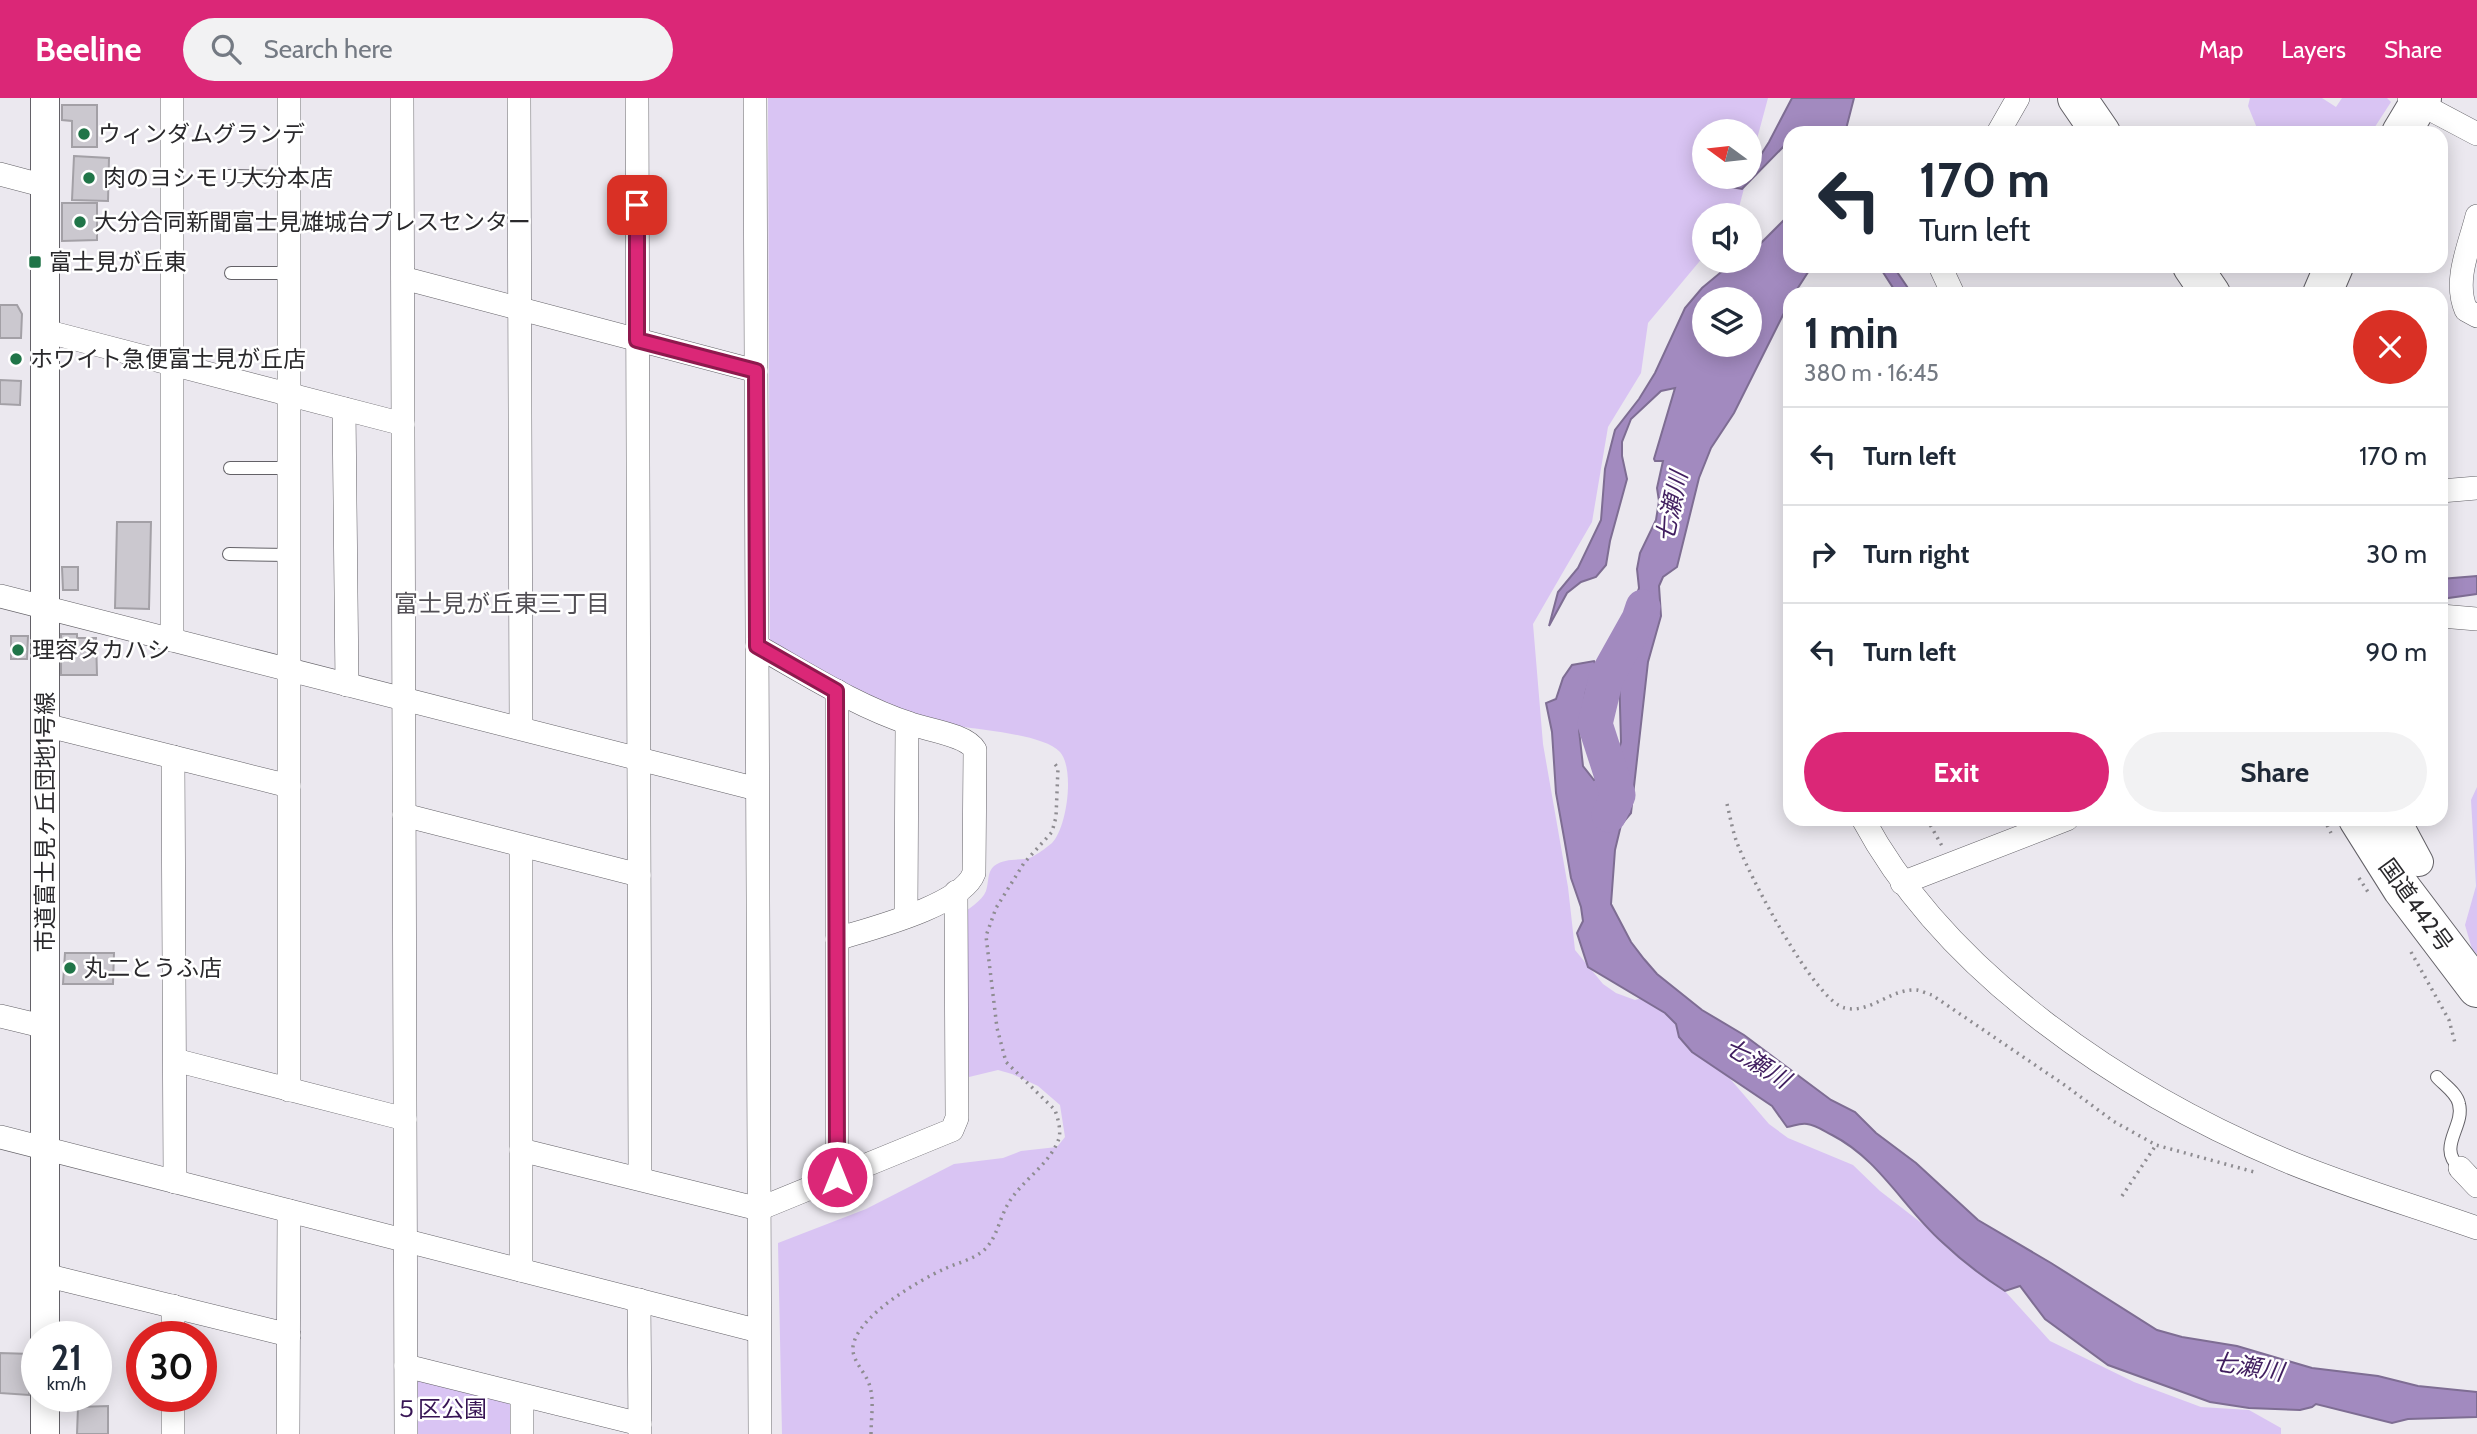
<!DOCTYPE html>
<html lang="en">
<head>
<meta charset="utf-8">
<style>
	body { margin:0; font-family:Cabin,"Noto Sans JP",sans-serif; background:#f2f2f3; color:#1f2937; height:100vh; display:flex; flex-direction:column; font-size:26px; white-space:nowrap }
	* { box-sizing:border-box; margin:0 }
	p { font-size:23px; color:#747a83 }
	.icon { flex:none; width:38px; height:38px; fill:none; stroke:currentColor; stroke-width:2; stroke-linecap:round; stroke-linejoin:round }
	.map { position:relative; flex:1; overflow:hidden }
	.drawer { position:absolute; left:1783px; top:189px; width:665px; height:539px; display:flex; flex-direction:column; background:#fff; border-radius:21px; box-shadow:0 4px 18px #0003 }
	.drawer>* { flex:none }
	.banner { position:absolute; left:1783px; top:28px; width:665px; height:147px; border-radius:21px; box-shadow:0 4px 18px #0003; background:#fff; color:#1f2937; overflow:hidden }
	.needle { width:46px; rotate:285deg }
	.fabs { position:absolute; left:1692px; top:21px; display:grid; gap:14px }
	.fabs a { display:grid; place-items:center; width:70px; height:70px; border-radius:50%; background:#fff; box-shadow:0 4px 18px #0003; font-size:35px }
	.speed { position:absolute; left:21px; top:1223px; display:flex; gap:14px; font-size:35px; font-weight:700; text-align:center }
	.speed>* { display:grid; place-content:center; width:91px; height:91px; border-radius:50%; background:#fff; box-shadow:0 4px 18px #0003; line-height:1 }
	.speed small { font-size:18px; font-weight:400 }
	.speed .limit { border:10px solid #d22; background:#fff; color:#111 }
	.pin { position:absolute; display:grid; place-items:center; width:60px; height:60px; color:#fff; margin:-30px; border-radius:14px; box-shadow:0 4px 10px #0006 }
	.me { position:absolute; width:77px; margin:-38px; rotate:0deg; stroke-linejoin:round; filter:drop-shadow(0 0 5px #0008) }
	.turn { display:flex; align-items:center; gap:24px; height:147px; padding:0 21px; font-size:32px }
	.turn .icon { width:91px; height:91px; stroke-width:2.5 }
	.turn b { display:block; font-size:49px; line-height:60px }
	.round { display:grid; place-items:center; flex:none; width:74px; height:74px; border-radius:37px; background:#f2f2f3 }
	.summary { display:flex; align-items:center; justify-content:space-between; height:119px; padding:0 21px }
	h1 { font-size:42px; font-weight:700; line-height:52px }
	.action { display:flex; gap:14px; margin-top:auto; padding:14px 21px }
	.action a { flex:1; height:80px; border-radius:42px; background:#db2777; color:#fff; font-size:28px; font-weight:700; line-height:80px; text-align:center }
	.action a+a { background:#f2f2f3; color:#1f2937 }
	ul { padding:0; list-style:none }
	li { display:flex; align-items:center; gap:21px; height:98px; padding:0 21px; border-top:2px solid #e0e1e3 }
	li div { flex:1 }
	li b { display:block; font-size:26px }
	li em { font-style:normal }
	header { display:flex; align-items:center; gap:42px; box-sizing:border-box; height:98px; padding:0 35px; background:#db2777; color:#fff }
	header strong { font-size:33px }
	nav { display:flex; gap:38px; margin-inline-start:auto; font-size:24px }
	.search { width:490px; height:63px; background:#f2f2f3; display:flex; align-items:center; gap:18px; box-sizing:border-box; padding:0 24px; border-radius:38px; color:#747a83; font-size:26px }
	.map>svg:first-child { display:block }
	.green { fill:#d9c4f3 }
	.water { fill:#a28abf; stroke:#7e6d93; stroke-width:2; fill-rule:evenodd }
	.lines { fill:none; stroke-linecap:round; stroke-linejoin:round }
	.river { stroke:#a28abf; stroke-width:35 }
	.building { fill:#cbc8cf; stroke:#a3a0a6; stroke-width:2 }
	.service-casing { stroke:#636167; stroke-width:14 }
	.minor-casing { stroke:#636167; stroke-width:24 }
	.tertiary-casing { stroke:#636167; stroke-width:30 }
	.trunk-casing { stroke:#636167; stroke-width:40 }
	.path { stroke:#8e8c91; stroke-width:3.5; stroke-dasharray:2 5; stroke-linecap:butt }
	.service { stroke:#fff; stroke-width:12 }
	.minor { stroke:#fff; stroke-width:23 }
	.tertiary { stroke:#fff; stroke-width:28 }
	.trunk { stroke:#fff; stroke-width:38 }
	.route-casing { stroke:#8e194d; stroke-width:18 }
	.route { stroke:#db2777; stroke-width:12 }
	.poi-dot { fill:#207548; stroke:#fff; stroke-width:2.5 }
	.labels { text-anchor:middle; stroke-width:5; stroke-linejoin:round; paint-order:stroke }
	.poi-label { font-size:23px; fill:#2a292c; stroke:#fff; text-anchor:start }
	.street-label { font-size:23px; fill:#2a292c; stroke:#fff }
	.park-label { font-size:23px; fill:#371454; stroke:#fff }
	.water-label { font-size:24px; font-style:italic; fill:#401e5f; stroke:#fff }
	.neighbourhood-label { font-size:24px; fill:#524f55; stroke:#fff }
</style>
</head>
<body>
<header>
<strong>Beeline</strong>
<div class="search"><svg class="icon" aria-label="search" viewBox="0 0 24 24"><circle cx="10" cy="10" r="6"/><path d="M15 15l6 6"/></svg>Search here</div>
<nav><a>Map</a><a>Layers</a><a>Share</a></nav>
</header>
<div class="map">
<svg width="2477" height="1336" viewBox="0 0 2477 1336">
	<rect width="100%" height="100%" fill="#ebe8ef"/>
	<g class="green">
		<path d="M768,0H1768L1750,67V33H1704V79H1747L1737,117H1704V158L1648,225L1641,275L1608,329L1592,424L1533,526L1543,646L1568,789L1575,852L1603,886L1616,895L1635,902L1645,899L1664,904L1769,1026L1788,1040L1853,1067L1880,1093L1994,1181L2050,1243L2134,1284L2201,1309L2249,1312L2281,1330V1336H782L778,1145L866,1111L954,1066L1003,1060L1021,1053L1057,1049L1065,1039L1060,1007L1038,988L1012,976L998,972L969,979L960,965L959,818C968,811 982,803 986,793C989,784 987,774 994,768C1003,761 1014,762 1025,761C1032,761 1046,750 1052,745C1067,730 1075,671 1060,654C1041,634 969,632 942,625C877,609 826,577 770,542Z"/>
		<polygon points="2250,0 2322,0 2336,9 2342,0 2387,0 2391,4 2371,35 2259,35 2248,8"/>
		<polygon points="2477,689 2477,856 2472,851 2465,827 2476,788 2471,702"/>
		<polygon points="419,1281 511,1303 517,1336 414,1336 415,1287"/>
	</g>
	<g class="water">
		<polygon points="1792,0 1854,0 1845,35 1814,35 1811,31 1808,35 1790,35 1790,46 1788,44 1742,91 1725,88 1750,79 1750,74 1769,44"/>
		<path d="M1790,111V168H1812L1794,196H1790V203L1734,315L1711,350L1699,380L1677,469L1663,479L1659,488L1661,518L1648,564L1631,715L1621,727L1615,752L1611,806L1631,844L1644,861L1657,876L1702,912L1744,937L1831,1002L1855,1014L1876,1035L1916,1065L1978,1122L2051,1165L2157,1232L2182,1239L2237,1248L2312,1270L2378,1278L2418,1288L2477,1294V1319L2408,1321L2392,1325L2316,1306L2312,1309L2300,1312L2249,1310L2210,1304L2108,1267L2045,1221L2020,1188L2005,1193C1983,1179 1961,1162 1942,1144C1903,1109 1879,1061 1832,1037C1824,1033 1816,1027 1807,1026C1799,1025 1794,1028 1787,1029L1772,1008L1692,954L1679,939L1676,926L1665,915L1588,869L1577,835L1583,823L1581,809L1571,780L1565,745L1556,695L1552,634L1546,605L1556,601L1563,580L1572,567L1594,563L1598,572L1589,584L1586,593L1579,632L1583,668L1594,682L1613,672L1621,644L1619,573L1624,535L1639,490L1637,471L1640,455L1656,422L1659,403L1657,390L1663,363H1655L1654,361L1675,290L1661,293L1631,321L1622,344V358L1627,381L1610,443L1606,467L1596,479L1581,484L1567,495L1549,528L1558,494L1578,470L1601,422L1605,371L1615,332L1639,301L1655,275L1685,210L1702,190L1720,175L1741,163H1750V156L1784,122ZM1704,201H1750V247H1704Z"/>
		<polygon points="1879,168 1893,168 1912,196 1897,196"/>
		<polygon points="2477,478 2477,496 2441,501 2441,481"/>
	</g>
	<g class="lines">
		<polyline class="river" points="1609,717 1618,697 1595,626 1606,580 1639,521 1643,509"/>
	</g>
	<g class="building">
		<polygon points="62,7 97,7 97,49 72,49 72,23 62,22"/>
		<polygon points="74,58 109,60 108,103 72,102"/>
		<polygon points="62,105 97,105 97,142 62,143"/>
		<polygon points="0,207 17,207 22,216 21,240 0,240"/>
		<polygon points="0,282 21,283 20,307 0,306"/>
		<polygon points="117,424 151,424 149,511 115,510"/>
		<polygon points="62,469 78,469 78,492 63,492"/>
		<polygon points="61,536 77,536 77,540 96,540 97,577 61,577"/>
		<polygon points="11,538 28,538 27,561 11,561"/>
		<polygon points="65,855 114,855 113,886 63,886"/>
		<polygon points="0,1255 31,1256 29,1297 0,1295"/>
		<polygon points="108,1308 108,1336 77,1336 78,1309"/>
	</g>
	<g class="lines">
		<g class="service-casing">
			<g id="service">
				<polyline points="228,78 289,79"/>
				<polyline points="231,175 289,175"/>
				<polyline points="230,370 289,370"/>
				<polyline points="229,456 289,457"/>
				<path d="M2437,979C2444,987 2457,995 2459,1006C2465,1029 2436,1049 2460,1070"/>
			</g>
		</g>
		<g class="minor-casing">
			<g id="minor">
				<polyline points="172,0 172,542"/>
				<polyline points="289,0 289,992"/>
				<polyline points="402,0 406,1336"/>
				<polyline points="519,0 521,630"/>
				<polyline points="637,0 640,1080"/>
				<polyline points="755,0 760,1336"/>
				<polyline points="2409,0 2477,36"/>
				<polyline points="1998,35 2018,0"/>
				<polyline points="0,76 45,88"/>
				<path d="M2477,118C2470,147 2453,182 2466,212L2477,218"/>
				<polyline points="1940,168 1953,196"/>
				<polyline points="403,180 756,273"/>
				<polyline points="45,233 403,326"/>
				<polyline points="344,311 347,587"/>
				<polyline points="2441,393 2477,390"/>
				<polyline points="0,498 757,691"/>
				<polyline points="2441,518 2477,521"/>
				<path d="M757,548C807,576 856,608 911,626C928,632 967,637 975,652L974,775C962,808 869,831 837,841"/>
				<polyline points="837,593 837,1079"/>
				<polyline points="45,627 289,688"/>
				<polyline points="173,659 175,1084"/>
				<polyline points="404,717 639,777"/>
				<path d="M1863,721C1946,876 2123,994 2282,1061C2346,1088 2412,1107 2477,1130"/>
				<polyline points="521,748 521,1172"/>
				<polyline points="1902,785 2067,721"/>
				<polyline points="906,818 907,625"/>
				<polyline points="0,918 46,929"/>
				<polyline points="175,962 405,1021"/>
				<polyline points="0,1039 759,1233"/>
				<polyline points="521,1052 759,1111 952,1032 957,1020 956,794"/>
				<polyline points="2460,1070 2477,1088"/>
				<polyline points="45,1177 289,1237"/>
				<polyline points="639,1202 640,1336"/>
				<polyline points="173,1208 173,1239"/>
				<polyline points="406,1268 640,1326"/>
				<polyline points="173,1298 173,1336"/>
				<polyline points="288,1336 289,1113"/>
				<polyline points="522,1336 522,1298"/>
			</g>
		</g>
		<g class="tertiary-casing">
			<g id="tertiary">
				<polyline points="2396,721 2419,764"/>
				<polyline points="45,1239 45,0"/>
				<polyline points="45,1336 45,1298"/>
			</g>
		</g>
		<g class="trunk-casing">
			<g id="trunk">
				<polyline points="2077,0 2101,35"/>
				<polyline points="2401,35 2422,0"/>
				<polyline points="2192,168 2211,196"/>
				<polyline points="2322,196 2334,168"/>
				<polyline points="2358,721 2402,791 2477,890"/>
			</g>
		</g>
		<g class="path">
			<path d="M1727,706C1730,718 1732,730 1736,742C1747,774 1815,904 1845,910C1870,916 1891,890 1917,892C1922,893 1928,896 1932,897L2066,988L2113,1023L2156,1047L2258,1075"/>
			<polyline points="1927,721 1942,748"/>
			<polyline points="2324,721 2331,735"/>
			<polyline points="2359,780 2368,794"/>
			<polyline points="2411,854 2449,922 2455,945"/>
			<polyline points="2122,1098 2156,1047"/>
			<path d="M871,1336C871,1319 875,1299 868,1283C862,1270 849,1259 854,1244C863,1215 918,1183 944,1171C957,1165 972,1162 983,1153C997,1141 999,1121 1008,1106C1021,1083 1048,1068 1058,1043C1062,1034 1058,1021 1055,1012L1006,964L997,930L986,838L996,810L1024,765L1052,734L1056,719L1058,670L1054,665"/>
		</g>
		<use href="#service" class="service"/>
		<use href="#minor" class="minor"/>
		<use href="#tertiary" class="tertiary"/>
		<use href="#trunk" class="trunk"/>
	</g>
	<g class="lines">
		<g class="route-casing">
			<polyline id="route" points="637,107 637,242 756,273 757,548 836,593 837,1079"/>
		</g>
		<use href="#route" class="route"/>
	</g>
	<g class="poi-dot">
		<circle cx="84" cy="36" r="7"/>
		<circle cx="89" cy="80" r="7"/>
		<circle cx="80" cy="124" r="7"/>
		<rect x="28" y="157" width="14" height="14" rx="3.5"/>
		<circle cx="16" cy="261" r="7"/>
		<circle cx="18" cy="552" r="7"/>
		<circle cx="70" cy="870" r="7"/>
	</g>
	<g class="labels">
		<g class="poi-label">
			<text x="98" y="44">ウィンダムグランデ</text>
			<text x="103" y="88">肉のヨシモリ大分本店</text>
			<text x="94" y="132">大分合同新聞富士見雄城台プレスセンター</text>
			<text x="49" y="172">富士見が丘東</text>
			<text x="30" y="269">ホワイト急便富士見が丘店</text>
			<text x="32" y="560">理容タカハシ</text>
			<text x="84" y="878">丸二とうふ店</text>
		</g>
		<g class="street-label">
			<text transform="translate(45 724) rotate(-90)" y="8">市道富士見ヶ丘団地1号線</text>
			<text transform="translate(2416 807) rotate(54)" y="8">国道442号</text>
		</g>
		<g class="park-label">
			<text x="441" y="1319">５区公園</text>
		</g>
		<g class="water-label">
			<text transform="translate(1672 409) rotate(-78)" y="8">七瀬川</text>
			<text transform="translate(1757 965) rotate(32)" y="8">七瀬川</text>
			<text transform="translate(2248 1269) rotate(9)" y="8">七瀬川</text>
		</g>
		<g class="neighbourhood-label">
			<text x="502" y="514">富士見が丘東三丁目</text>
		</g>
	</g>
</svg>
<div class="fabs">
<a><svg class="needle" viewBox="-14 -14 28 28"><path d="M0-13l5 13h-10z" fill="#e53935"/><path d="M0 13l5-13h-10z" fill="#747a83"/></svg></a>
<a><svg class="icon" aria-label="sound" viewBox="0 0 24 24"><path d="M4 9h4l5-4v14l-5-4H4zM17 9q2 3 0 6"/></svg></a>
<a><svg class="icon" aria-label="layers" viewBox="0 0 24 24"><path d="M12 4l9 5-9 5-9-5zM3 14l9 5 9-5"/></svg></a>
</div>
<div class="speed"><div>21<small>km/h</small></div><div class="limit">30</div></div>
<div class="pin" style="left:637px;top:107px;background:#d93025"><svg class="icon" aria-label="arrive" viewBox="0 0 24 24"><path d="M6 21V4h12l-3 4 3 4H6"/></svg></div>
<svg class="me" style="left:837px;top:1079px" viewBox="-20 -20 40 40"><circle r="17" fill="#db2777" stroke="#fff" stroke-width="3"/><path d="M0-11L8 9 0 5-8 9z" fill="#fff"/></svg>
<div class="banner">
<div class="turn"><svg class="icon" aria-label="left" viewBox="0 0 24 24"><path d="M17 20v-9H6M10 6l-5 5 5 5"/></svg><div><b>170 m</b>Turn left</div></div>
</div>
<section class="drawer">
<div class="summary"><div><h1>1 min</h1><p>380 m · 16:45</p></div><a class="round" style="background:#d93025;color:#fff"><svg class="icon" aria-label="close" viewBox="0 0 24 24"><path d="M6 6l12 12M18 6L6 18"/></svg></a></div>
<ul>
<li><svg class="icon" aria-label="left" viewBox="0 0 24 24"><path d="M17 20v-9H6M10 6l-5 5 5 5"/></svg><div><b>Turn left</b></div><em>170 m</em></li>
<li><svg class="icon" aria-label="right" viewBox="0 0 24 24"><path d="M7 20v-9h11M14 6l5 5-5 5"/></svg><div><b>Turn right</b></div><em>30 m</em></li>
<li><svg class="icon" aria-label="left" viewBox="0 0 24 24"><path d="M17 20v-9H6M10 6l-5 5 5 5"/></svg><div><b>Turn left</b></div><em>90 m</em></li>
</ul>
<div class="action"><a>Exit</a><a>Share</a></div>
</section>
</div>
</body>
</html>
